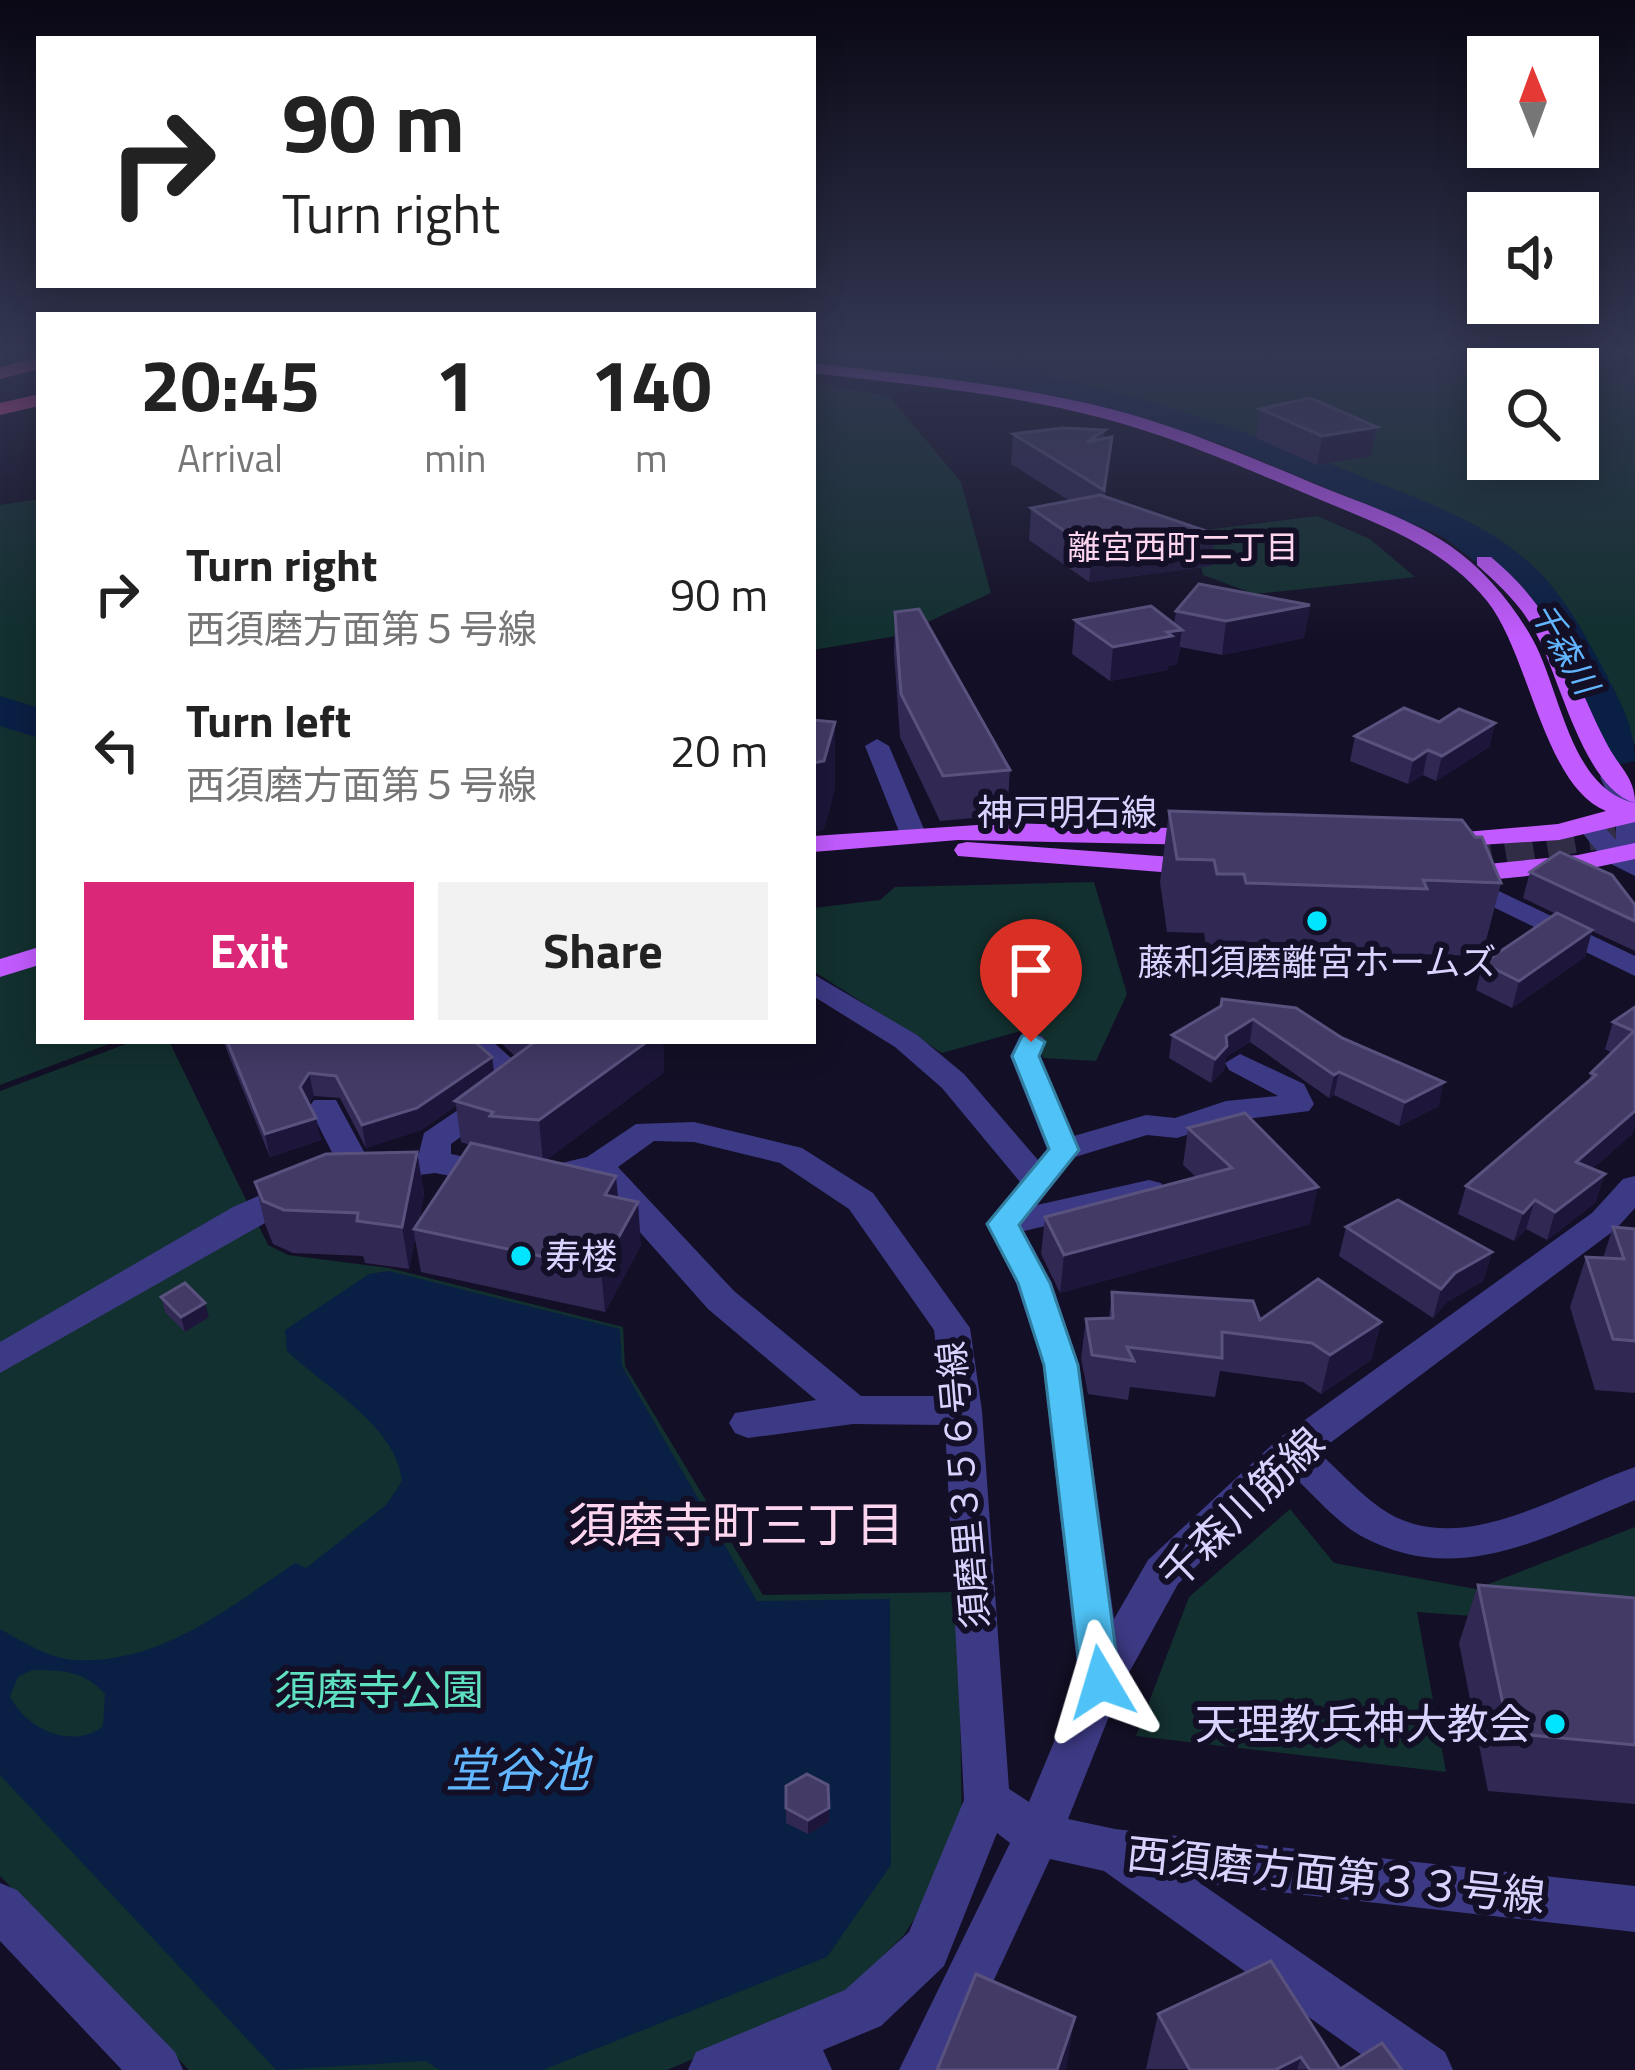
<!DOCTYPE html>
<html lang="en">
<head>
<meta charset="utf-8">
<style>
	body { margin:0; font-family:"Titillium Web","Noto Sans JP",sans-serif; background:#f2f2f2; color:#222; height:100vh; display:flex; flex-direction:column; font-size:45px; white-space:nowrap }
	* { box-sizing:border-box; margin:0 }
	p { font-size:39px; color:#767676 }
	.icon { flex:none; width:66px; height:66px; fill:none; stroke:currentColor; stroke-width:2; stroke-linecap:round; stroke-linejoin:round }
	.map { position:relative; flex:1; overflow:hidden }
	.sheet { position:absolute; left:36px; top:312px; width:780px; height:732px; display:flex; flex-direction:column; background:#fff; border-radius:0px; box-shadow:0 6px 30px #0003 }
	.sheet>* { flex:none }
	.guide { position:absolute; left:36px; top:36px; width:780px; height:252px; border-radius:0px; box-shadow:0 6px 30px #0003; background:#fff; color:#222; overflow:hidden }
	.needle { width:78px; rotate:359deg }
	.controls { position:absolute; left:1467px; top:36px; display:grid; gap:24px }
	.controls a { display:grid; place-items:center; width:132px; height:132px; border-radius:0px; background:#fff; box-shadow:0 6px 30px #0003; font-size:60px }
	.pin { position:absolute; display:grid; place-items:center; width:102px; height:102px; color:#fff; margin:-123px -51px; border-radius:50% 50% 50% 0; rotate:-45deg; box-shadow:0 0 12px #0007 }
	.pin .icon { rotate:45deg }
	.me { position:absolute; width:132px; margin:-66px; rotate:353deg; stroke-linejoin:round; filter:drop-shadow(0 0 9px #0008) }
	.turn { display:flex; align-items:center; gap:42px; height:252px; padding:0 48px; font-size:54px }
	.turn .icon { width:156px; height:156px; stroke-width:2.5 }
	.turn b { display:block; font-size:84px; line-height:102px }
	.eta { display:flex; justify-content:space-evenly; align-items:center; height:204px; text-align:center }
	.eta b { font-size:72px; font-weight:700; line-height:84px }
	.action { display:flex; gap:24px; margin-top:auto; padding:24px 48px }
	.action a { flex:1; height:138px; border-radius:0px; background:#db2777; color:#fff; font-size:48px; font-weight:700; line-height:138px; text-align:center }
	.action a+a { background:#f2f2f2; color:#222 }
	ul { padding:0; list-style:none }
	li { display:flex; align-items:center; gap:36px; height:156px; padding:0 48px }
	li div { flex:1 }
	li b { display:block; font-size:45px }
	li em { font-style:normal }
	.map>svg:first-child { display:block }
	.green { fill:#12302f; fill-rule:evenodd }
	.water { fill:#0a1f44; fill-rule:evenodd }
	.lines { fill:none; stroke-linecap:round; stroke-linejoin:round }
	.river { fill:#0a1f44; fill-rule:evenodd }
	.major-tunnel { stroke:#312d47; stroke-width:28; stroke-dasharray:28 14; stroke-linecap:butt }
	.minor { fill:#3d3a85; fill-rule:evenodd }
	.major { fill:#c25bff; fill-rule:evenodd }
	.highway { fill:#ff4fa3; fill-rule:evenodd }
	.wall { fill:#312854 }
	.shaded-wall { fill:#1d163a }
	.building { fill:#433a66; stroke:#5a527e; stroke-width:3 }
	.route { fill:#4fc3f7; stroke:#337fa1; stroke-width:3 }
	.poi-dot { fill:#00e5ff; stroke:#130f26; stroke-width:4.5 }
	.labels { text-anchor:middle; stroke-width:12; stroke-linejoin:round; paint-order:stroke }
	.far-neighbourhood-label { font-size:33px; fill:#ffd6f0; stroke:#130f26 }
	.far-water-label { font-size:33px; font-style:italic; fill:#62b6ff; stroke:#130f26 }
	.street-label { font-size:36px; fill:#d9d4ff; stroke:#130f26 }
	.poi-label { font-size:36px; fill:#d9d4ff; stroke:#130f26 }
	.near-street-label { font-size:42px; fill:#d9d4ff; stroke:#130f26 }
	.near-park-label { font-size:42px; fill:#5fe0c0; stroke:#130f26 }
	.near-poi-label { font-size:42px; fill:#d9d4ff; stroke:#130f26; text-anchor:end }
	.near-neighbourhood-label { font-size:48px; fill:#ffd6f0; stroke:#130f26 }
	.near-water-label { font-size:48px; font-style:italic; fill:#62b6ff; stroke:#130f26 }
</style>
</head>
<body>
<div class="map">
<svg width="1635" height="2070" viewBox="0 0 1635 2070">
	<rect width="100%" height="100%" fill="#130f26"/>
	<g class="green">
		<path d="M813,350H1635V745L1560,619L1508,566L1403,504L1130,406L1006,379ZM1488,369H1578V459H1488Z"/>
		<polygon points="813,383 889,396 961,482 991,593 897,636 813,650"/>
		<polygon points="39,499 39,1041 117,1041 0,1085 0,505"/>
		<polygon points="1317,516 1370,539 1415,577 1255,594 1203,575 1201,565 1166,535"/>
		<polygon points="1094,882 1127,994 1096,1061 1043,1058 1031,1028 942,1053 813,971 813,908 880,900 895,887"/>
		<polygon points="134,1041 170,1043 268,1245 288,1255 389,1268 623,1327 625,1366 763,1595 958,1592 962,1825 945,1871 904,1935 842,1996 667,2070 189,2070 0,1876 0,1091"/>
		<polygon points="1290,1509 1334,1563 1476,1589 1635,1527 1635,1628 1417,1612 1446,1772 1136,1736 1189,1597"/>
	</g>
	<path class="water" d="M389,1271L620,1329L622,1366L757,1601L890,1599L891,1865L827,1957L543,2070H440L426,2061L276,2070L0,1775V1629C24,1642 49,1659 77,1660C160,1664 230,1607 295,1563L306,1568L386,1505L402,1481C396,1425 324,1387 287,1351L285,1330L369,1274ZM32,1670C61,1670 85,1671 105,1694L103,1726C74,1750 26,1730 10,1696L18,1677Z"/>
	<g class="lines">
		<g class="river">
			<path d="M813,350C1004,350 1186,406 1361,476C1423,501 1489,522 1537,570C1566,599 1584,633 1603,668C1619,700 1635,725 1635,761L1621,764L1604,760L1536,623L1507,586L1442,536L1223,445L1126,413L1023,391L813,362Z"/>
			<polygon points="0,696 39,708 39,738 0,726"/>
		</g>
		<polyline class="major-tunnel" points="1464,858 1635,829"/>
		<g class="minor">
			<polygon points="877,739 889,746 926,834 922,839 913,842 900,834 865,746"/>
			<polygon points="1612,770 1621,772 1635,799 1635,876 1605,861 1577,826 1581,821 1599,821 1616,840 1616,812 1600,777"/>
			<polygon points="1461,873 1635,956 1635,976 1452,887 1448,881 1452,875"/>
			<path d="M813,974L917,1035L964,1074L1038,1160L1047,1149L1010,1056L1020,1036H1042L1046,1042L1040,1056L1074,1136L1146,1115L1175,1118L1226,1101L1278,1096L1229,1070L1225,1063L1240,1054L1304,1084L1314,1104L1309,1111L1230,1121L1177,1138L1147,1135L1075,1157L1037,1205L1149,1180L1161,1183L1166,1191L1161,1199L1024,1231L1052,1283L1079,1365L1114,1619L1148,1560L1277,1440L1592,1213L1623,1179L1635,1176V1208L1616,1229L1318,1452C1340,1471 1363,1498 1388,1513C1466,1558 1560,1492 1635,1467V1500C1544,1537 1458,1589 1361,1536C1336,1522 1313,1494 1291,1474L1178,1584L1120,1689L1068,1819L1115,1829L1635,1886V1932L1200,1883L1445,2052L1453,2070H1383L1104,1871L1050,1859L952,2070H899L1010,1843L997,1833L944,1966L881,2026L823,2050L832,2070H688L696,2052L845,1990L909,1932L964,1800L945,1425L853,1424L748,1438L735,1433L729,1423L735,1413L816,1400L708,1309L591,1177L544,1189L532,1186L528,1178L532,1170L587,1157L636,1124L694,1122L802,1148L873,1193L970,1328L982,1411L1009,1789L1029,1802L1079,1682L1043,1365L1016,1283L986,1224L1020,1182L942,1088L895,1047L813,996ZM654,1141L694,1142L780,1163L849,1209L934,1330L942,1396H861L734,1291L618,1167Z"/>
			<polygon points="459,1041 492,1041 537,1081 451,1144 451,1154 509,1166 513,1174 509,1182 497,1185 435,1173 358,1183 346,1180 309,1107 314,1100 336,1100 369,1161 419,1153 424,1133 502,1080"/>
			<polygon points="297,1179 309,1182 314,1190 309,1198 0,1373 0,1342 233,1207"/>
			<polygon points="0,1883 17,1890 175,2052 183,2070 122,2070 0,1941"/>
		</g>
		<g class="major">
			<path d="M813,363C913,375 1013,384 1111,409C1181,427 1250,457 1317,485C1361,503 1409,518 1449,545C1484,569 1513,604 1533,640C1561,691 1570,789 1635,803V822L1559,840L1433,848L1429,842L1433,836L1442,834L1558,824L1606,811C1543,785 1530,655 1487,601C1443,546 1378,524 1316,498C1247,469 1175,437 1102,418C1008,393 910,385 813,373Z"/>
			<path d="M1477,557H1491C1562,616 1568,670 1608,746C1620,768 1635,778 1635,803C1582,788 1559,671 1533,628C1519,603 1498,584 1477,565Z"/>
			<polygon points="1007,823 1202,829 1215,837 1202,845 958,840 813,852 813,836"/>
			<polygon points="967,842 1199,859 1212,867 1199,875 958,856 954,850 958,844"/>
			<polygon points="1635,843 1635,859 1578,871 1457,883 1444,875 1457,867 1578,855"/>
			<polygon points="39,947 39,965 0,977 0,959"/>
		</g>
		<g class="highway">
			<polygon points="39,357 39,369 0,379 0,367"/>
			<polygon points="39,394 39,406 0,415 0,403"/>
		</g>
	</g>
	<g class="wall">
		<polygon points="1260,409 1371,456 1317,465 1256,438"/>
		<polygon points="1105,430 1104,438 1109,466 1105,497 1215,534 1211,566 1089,582 1029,540 1031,508 1070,501 1011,464 1013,434"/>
		<polygon points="1310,605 1304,638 1222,655 1180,647 1177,664 1168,666 1168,670 1110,681 1072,654 1075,620 1174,624 1176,611"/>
		<polygon points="895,612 1010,770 1007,815 940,821 900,737 894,653"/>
		<polygon points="1439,722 1495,723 1489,747 1436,781 1423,775 1408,784 1350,761 1355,736"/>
		<polygon points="1169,811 1501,883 1482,956 1412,954 1410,963 1234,957 1232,948 1206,947 1204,933 1167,932 1160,882"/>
		<polygon points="1530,872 1635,905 1635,951 1592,931 1585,957 1512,1008 1476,990 1483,963 1556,914 1523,898"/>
		<polygon points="1222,999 1439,1106 1399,1126 1334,1095 1329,1098 1250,1042 1226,1057 1224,1070 1211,1083 1169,1058 1172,1035 1221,1007"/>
		<polygon points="1635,1007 1635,1125 1632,1134 1592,1169 1605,1174 1595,1203 1547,1240 1526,1229 1514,1241 1458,1214 1466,1186 1589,1081 1591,1073 1612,1053 1605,1049 1613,1022"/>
		<polygon points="223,1041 414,1041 492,1057 494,1072 515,1056 502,1044 502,1041 663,1041 664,1072 546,1160 618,1198 641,1245 605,1312 421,1272 415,1239 409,1269 365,1263 363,1256 293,1253 273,1244 265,1224 255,1182 417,1152 424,1194 419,1221 470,1145 461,1142 456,1106 421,1130 366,1148 340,1098 314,1096 309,1103 321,1140 270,1157"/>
		<polygon points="1188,1128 1310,1224 1060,1293 1041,1254 1045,1217 1196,1177 1183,1165"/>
		<polygon points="1346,1227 1492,1252 1483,1281 1447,1302 1433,1318 1339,1256"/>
		<polygon points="1613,1227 1635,1229 1635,1393 1595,1390 1570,1307 1586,1257 1603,1258"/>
		<polygon points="1112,1292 1260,1320 1381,1322 1371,1360 1321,1394 1303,1382 1220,1371 1215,1397 1130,1387 1128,1400 1088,1394 1081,1358 1086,1319 1109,1318"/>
		<polygon points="161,1297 209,1317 185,1332 165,1312"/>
		<polygon points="1478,1585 1635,1598 1635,1804 1488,1791 1459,1643"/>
		<polygon points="786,1786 829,1822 808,1834 786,1823"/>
		<polygon points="1158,2014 1340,2069 1402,2070 1146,2069"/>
	</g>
	<g class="shaded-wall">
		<polygon points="1377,427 1371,456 1317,465 1322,436"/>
		<polygon points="1215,534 1211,566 1089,582 1092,550"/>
		<polygon points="1310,605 1304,638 1222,655 1226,621"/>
		<polygon points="1182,630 1177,664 1168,666 1168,670 1110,681 1113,647"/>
		<polygon points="835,722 835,790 824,830 813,833 813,763"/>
		<polygon points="1495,723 1489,747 1436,781 1442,756"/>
		<polygon points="1428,750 1423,775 1408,784 1413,760"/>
		<polygon points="1592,930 1585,957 1512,1008 1519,981"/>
		<polygon points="1253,1019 1250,1042 1226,1057 1224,1070 1211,1083 1215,1059 1226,1036"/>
		<polygon points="644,1041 663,1041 664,1072 543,1162 539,1120"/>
		<polygon points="492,1057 495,1079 455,1101 456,1106 421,1130 366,1148 362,1125"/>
		<polygon points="1339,1072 1334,1095 1329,1098 1334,1075"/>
		<polygon points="309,1073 314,1096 305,1109 300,1087"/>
		<polygon points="1444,1082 1439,1106 1399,1126 1405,1102"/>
		<polygon points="1635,1110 1635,1125 1632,1134 1567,1191 1576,1162"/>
		<polygon points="316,1118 321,1140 270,1157 265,1134"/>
		<polygon points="417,1152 424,1194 417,1230 414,1229 415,1239 409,1269 402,1227"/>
		<polygon points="1605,1174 1595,1203 1547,1240 1555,1212"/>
		<polygon points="616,1176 620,1218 605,1195"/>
		<polygon points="1318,1187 1310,1224 1060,1293 1064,1255"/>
		<polygon points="1535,1200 1526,1229 1514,1241 1523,1213"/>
		<polygon points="638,1202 641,1245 605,1312 601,1269"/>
		<polygon points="1492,1252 1483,1281 1447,1302 1433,1318 1441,1289 1455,1273"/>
		<polygon points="205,1303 209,1317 185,1332 181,1317"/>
		<polygon points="1381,1322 1371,1360 1321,1394 1330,1355"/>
		<polygon points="829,1808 829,1822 808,1834 808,1820"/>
		<polygon points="1075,2017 1066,2070 1057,2070"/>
		<polygon points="1301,2057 1297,2070 1275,2070"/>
	</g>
	<g class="building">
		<polygon points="1310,398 1377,427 1322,436 1260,409"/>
		<polygon points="1062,428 1105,430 1087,442 1112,437 1104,490 1013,434"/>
		<polygon points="1100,495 1215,534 1092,550 1031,508"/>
		<polygon points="1199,584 1310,605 1226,621 1176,611"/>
		<polygon points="1151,606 1182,630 1167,632 1172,636 1113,647 1075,620"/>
		<polygon points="919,609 1010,770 943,776 901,694 895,612"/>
		<polygon points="1404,708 1439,722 1459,709 1495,723 1442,756 1428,750 1413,760 1355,736"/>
		<polygon points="813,720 835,722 824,761 813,763"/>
		<polygon points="1169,811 1462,820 1475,837 1482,837 1501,883 1423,880 1427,889 1246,883 1244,874 1217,874 1214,860 1177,859"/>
		<polygon points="1560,852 1612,875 1635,905 1635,921 1530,872"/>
		<polygon points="1557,913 1592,930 1519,981 1483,963"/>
		<polygon points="1222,999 1296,1008 1342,1038 1444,1082 1405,1102 1339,1072 1334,1075 1253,1019 1226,1036 1227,1046 1215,1059 1172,1035 1221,1006"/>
		<polygon points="1635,1007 1635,1111 1576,1162 1605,1174 1555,1212 1535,1200 1523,1213 1466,1186 1596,1075 1591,1073 1634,1031 1613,1022"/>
		<polygon points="227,1041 474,1041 492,1057 417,1108 362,1125 336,1076 309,1073 300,1087 316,1118 265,1134"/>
		<polygon points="536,1041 648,1041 539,1120 490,1116 493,1112 455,1101"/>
		<polygon points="1245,1113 1318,1187 1064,1255 1045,1217 1232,1168 1188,1128"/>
		<polygon points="471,1143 616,1176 605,1195 638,1202 601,1269 414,1229"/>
		<polygon points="417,1152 402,1227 357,1221 358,1213 284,1210 263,1201 255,1182 326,1154"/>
		<polygon points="1398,1200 1492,1252 1455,1273 1441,1289 1346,1227"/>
		<polygon points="1613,1227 1635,1229 1635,1341 1613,1339 1586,1257 1624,1259"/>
		<polygon points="1318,1279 1381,1322 1330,1355 1312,1343 1222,1332 1222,1358 1127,1347 1134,1361 1092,1355 1086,1319 1113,1318 1112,1292 1253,1301 1260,1320"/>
		<polygon points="185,1283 205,1303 181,1317 161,1297"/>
		<polygon points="1478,1585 1635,1598 1635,1745 1509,1733"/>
		<polygon points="807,1774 828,1785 829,1808 808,1820 786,1808 786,1786"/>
		<polygon points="1271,1961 1340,2069 1382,2043 1402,2070 1310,2070 1301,2057 1275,2070 1190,2070 1158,2014"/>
		<polygon points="976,1974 1075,2017 1057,2070 937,2070"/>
	</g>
	<linearGradient id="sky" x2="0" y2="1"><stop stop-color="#0a0815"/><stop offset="0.55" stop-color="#333752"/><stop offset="1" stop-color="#333752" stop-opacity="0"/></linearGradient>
	<rect width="1635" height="640" fill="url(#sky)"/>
	<polygon class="route" points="1031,1033 1045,1042 1039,1056 1079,1150 1019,1225 1050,1283 1078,1365 1120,1682 1115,1694 1101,1699 1087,1694 1081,1682 1044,1365 1018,1283 987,1224 1049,1149 1012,1056 1022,1036"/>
	<g class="poi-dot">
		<circle cx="1317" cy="921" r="12"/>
		<circle cx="521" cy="1256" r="12"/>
		<circle cx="1555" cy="1724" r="12"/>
	</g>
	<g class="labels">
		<g class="far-neighbourhood-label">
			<text x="1183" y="559">離宮西町二丁目</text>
		</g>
		<g class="far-water-label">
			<text transform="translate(1565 648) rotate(60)" y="12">千森川</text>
		</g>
		<g class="street-label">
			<text x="1067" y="825">神戸明石線</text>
			<text transform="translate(963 1485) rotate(-95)" y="13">須磨里３５６号線</text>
		</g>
		<g class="poi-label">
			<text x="1317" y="975">藤和須磨離宮ホームズ</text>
			<text x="545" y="1269" text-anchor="start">寿楼</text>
		</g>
		<g class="near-street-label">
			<text transform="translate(1241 1508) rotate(-44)" y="15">千森川筋線</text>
			<text transform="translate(1336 1875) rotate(6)" y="15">西須磨方面第３３号線</text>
		</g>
		<g class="near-park-label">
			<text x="379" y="1705">須磨寺公園</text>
		</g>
		<g class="near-poi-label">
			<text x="1531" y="1739">天理教兵神大教会</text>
		</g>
		<g class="near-neighbourhood-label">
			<text x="736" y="1542">須磨寺町三丁目</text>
		</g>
		<g class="near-water-label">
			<text x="517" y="1787">堂谷池</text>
		</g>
	</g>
</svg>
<div class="controls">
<a><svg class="needle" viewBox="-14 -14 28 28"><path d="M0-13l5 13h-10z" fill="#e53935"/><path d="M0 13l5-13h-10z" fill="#767676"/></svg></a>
<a><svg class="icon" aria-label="sound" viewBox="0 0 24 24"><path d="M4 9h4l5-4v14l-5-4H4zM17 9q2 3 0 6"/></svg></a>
<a><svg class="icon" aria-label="search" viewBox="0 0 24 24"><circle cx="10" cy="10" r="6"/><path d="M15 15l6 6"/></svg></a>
</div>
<div class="pin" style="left:1031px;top:1042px;background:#d93025"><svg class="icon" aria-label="arrive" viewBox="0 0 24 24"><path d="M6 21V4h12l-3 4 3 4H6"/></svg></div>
<svg class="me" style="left:1101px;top:1682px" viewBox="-20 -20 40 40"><path d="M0-17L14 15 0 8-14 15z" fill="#4fc3f7" stroke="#fff" stroke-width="4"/></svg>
<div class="guide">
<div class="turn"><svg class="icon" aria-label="right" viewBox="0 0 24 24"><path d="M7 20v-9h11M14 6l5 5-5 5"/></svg><div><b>90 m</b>Turn right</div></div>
</div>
<section class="sheet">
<div class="eta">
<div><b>20:45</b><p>Arrival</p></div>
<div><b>1</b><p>min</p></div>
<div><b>140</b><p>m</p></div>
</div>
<ul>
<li><svg class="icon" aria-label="right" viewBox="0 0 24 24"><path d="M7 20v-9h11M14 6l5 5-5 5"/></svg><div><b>Turn right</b><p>西須磨方面第５号線</p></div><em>90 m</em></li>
<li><svg class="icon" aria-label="left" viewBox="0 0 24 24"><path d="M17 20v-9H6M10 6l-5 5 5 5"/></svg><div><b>Turn left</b><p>西須磨方面第５号線</p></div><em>20 m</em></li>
</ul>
<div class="action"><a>Exit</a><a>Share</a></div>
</section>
</div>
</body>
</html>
